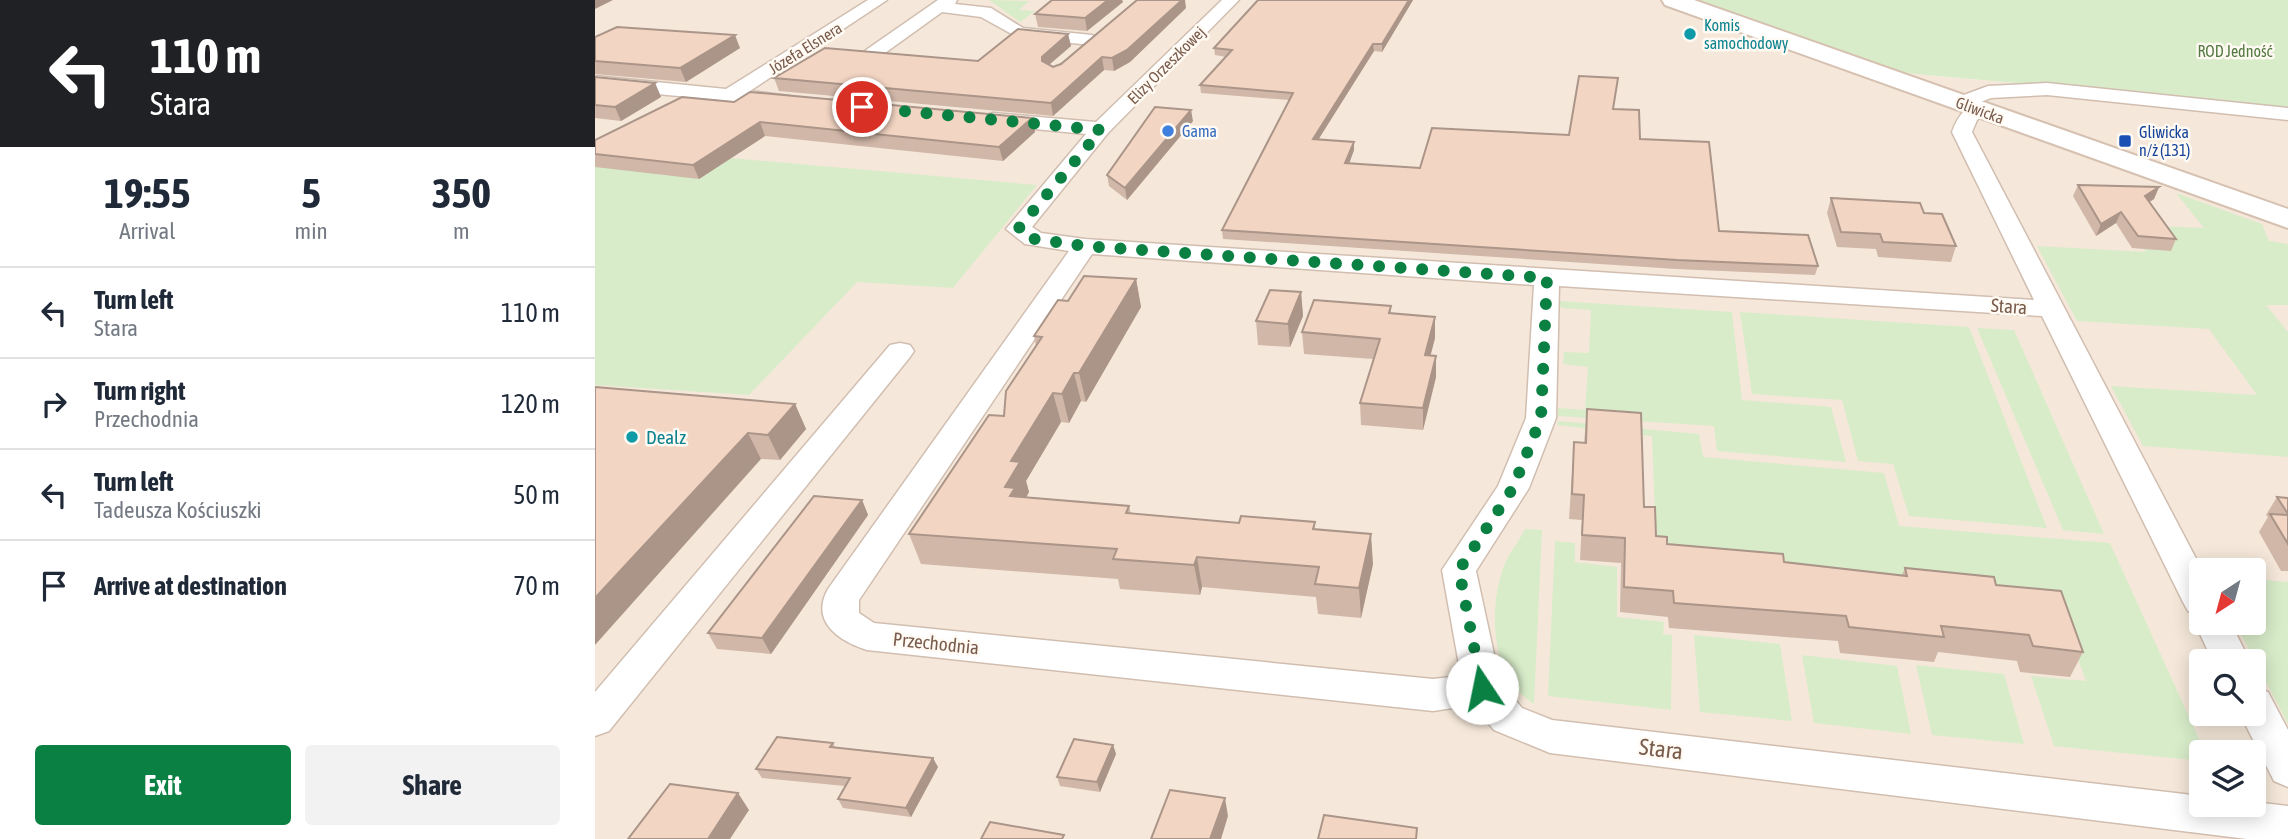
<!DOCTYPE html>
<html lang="en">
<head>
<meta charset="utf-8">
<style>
	body { margin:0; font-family:"Asap Condensed",sans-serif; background:#f2f2f3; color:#1f2937; height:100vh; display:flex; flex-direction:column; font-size:26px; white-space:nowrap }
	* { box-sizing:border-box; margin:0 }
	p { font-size:23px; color:#747a83 }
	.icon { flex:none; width:38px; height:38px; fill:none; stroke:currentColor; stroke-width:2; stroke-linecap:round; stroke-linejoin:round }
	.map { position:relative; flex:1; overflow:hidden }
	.sheet { display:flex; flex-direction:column; background:#fff; width:595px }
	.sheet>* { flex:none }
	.hud { background:#202124; color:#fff; overflow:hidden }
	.needle { width:46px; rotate:216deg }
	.buttons { position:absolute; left:1594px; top:558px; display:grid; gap:14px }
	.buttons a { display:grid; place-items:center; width:77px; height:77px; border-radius:7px; background:#fff; box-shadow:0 4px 18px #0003; font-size:35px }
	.pin { position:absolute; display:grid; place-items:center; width:60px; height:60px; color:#fff; margin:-30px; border:4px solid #fff; border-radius:50%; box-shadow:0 2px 7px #0007 }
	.me { position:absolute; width:77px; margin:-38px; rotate:349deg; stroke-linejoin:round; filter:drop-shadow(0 0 5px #0008) }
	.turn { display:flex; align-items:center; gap:24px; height:147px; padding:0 35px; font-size:32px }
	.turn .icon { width:91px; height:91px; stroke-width:2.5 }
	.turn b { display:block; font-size:49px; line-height:60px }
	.eta { display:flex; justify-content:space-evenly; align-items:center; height:119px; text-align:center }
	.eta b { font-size:42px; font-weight:700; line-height:49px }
	.action { display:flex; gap:14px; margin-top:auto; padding:14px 35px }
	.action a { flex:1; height:80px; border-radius:7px; background:#0b8043; color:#fff; font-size:28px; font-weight:700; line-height:80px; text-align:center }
	.action a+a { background:#f2f2f3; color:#1f2937 }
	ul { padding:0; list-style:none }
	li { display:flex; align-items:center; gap:21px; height:91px; padding:0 35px; border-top:2px solid #e0e1e3 }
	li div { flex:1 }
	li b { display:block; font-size:26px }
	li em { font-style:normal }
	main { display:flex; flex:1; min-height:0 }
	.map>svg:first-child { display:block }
	.residential { fill:#f5e8da; fill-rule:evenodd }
	.green { fill:#d8ecc9 }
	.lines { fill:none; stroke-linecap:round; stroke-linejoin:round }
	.minor-casing { stroke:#d1beb0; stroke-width:3 }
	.secondary-casing { stroke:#d6c0b0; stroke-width:4 }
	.minor { fill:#fff; fill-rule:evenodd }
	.secondary { fill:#fff; fill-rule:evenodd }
	.wall { fill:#d1b7a8 }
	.shaded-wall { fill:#aa9588 }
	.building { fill:#f3d5c3; stroke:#aa9588; stroke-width:2 }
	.route { stroke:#0b8043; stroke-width:12; stroke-dasharray:0 21.6 }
	.culture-dot { fill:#0f9aa8; stroke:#fffaf3; stroke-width:2.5 }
	.shop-dot { fill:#3f7fe0; stroke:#fffaf3; stroke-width:2.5 }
	.transit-dot { fill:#1a4fb4; stroke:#fffaf3; stroke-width:2.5 }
	.labels { text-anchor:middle; stroke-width:5; stroke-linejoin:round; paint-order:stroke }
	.far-culture-label { font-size:16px; fill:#0d838f; stroke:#fffaf3; text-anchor:start }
	.far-street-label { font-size:16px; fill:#7a5c4d; stroke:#fffaf3 }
	.far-park-label { font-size:16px; fill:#537a41; stroke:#fffaf3 }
	.far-shop-label { font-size:16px; fill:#366cbe; stroke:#fffaf3; text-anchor:start }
	.far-transit-label { font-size:16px; fill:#164399; stroke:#fffaf3; text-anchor:start }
	.street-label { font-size:19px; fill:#7a5c4d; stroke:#fffaf3 }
	.culture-label { font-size:19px; fill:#0d838f; stroke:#fffaf3; text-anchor:start }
	.near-street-label { font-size:23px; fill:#7a5c4d; stroke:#fffaf3 }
</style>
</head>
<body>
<main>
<section class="sheet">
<div class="hud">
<div class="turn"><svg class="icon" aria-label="left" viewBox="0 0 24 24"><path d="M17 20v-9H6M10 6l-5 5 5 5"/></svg><div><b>110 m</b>Stara</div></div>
</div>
<div class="eta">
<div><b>19:55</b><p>Arrival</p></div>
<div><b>5</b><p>min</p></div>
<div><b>350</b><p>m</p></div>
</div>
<ul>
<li><svg class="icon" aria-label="left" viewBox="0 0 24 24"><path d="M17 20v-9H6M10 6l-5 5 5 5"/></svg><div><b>Turn left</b><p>Stara</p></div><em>110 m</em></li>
<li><svg class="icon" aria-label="right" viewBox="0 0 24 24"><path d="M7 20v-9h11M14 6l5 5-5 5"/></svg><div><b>Turn right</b><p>Przechodnia</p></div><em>120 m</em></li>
<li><svg class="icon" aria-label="left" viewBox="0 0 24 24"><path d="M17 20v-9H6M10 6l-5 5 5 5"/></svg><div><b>Turn left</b><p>Tadeusza Kościuszki</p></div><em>50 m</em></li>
<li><svg class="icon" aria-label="arrive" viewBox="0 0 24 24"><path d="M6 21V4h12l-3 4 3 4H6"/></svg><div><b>Arrive at destination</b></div><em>70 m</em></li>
</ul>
<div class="action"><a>Exit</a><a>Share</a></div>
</section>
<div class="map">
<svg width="1693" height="839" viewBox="0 0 1693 839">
	<rect width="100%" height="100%" fill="#fdf6ec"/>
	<path class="residential" d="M0,0H1101L1297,72L1693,107V839H0ZM1606,570H1659V623H1606ZM1606,662H1659V714H1606ZM1606,752H1659V805H1606Z"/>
	<g class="green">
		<polygon points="394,0 434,1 424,10 440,11 425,22"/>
		<polygon points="1101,0 1693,0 1693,107 1297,72"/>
		<polygon points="0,146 442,185 358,288 262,282 154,395 0,385"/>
		<polygon points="1581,193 1667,224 1674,241 1693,244 1693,305 1671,305 1693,332 1693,457 1548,446 1516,386 1662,395 1614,329 1482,321 1442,246 1551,252 1533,225 1609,228"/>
		<polygon points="964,301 1137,312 1147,400 1236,407 1251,462 1122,451 1119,426 963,416 963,408 990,410 993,367 968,364 969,352 994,353 996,310 966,308"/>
		<polygon points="1145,312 1374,327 1452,528 1314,516 1298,464 1263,461 1247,400 1157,394"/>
		<polygon points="1382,328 1419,330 1509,534 1468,530"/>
		<polygon points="963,421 1104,434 1108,457 1289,473 1304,526 1515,543 1610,752 1606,752 1606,761 1459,746 1436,676 1491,681 1462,602 1075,562 1061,544 1057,436 962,425"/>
		<path d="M930,529L947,530L939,704C895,677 893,609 909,566C914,552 924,542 930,529Z"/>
		<polygon points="960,541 980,543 980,562 1022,567 1022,617 1069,622 1068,634 1077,635 1076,710 953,696"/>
		<polygon points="1659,579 1693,582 1693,724 1640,623 1659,623"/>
		<polygon points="1099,635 1185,644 1197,721 1105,712"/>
		<polygon points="1207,655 1302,666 1316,734 1219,723"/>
		<polygon points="1321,665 1409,674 1429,744 1337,735"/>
	</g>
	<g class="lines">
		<g class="minor-casing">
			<g id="minor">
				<polygon points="273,0 292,0 155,91 195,96 198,100 195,104 188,106 0,88 0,76 131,89"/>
				<polygon points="343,0 362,0 360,4 396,8 428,28 497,35 506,40 497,45 424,38 386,17 347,12 283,58 271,58 268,54 271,50"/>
				<path d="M627,0H644L513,133L437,227L446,233L490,239L1439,300L1357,132C1363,116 1372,101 1392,106L1395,110L1382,120L1377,132L1607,570L1606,623H1636L1655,662H1618L1600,623L1604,615L1593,611L1588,602L1447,316L964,286L961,418L934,488L881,571L905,682L927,708L957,720L1606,796V805H1659V802L1693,806V839H1652L955,753L899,730L878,705L838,711L272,650C243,641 215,621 233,589L474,251L430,244L411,229L491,134L398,125L391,123L388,119L391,115L398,113L501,122ZM497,254L939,285L931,418L903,486L847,570L866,676L838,679L279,623L264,613V600Z"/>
				<polygon points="1452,83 1693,108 1693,120 1452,95 1396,98 1372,107 1358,107 1355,103 1358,99 1393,86"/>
				<polygon points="305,343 315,345 319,351 315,357 14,731 0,736 0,692 295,345"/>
				<polygon points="1659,687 1673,692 1693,730 1693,787 1679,781 1645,714 1659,714"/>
			</g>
		</g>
		<g class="secondary-casing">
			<polygon id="secondary" points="1067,0 1099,0 1693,209 1693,228 1070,5"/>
		</g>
		<use href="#minor" class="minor"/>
		<use href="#secondary" class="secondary"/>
	</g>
	<g class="wall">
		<polygon points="457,0 527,0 528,2 492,31 443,27 440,14"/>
		<polygon points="663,0 818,0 787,52 779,51 723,140 759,142 759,150 754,164 825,168 974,135 1019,109 1124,231 1223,266 1220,275 1081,269 628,239 627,230 694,100 606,93 605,85 631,57 620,55 619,48"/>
		<polygon points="591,8 535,62 519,71 509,70 458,116 184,91 179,78 383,61 473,34 476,46 454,65 458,67 466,64"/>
		<polygon points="0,37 145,48 91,82 0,74"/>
		<polygon points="0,77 60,83 66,97 26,121 0,118"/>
		<polygon points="139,102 437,118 440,132 408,161 170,136 104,179 0,167 0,140"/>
		<polygon points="598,121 532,200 514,186 512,175"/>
		<polygon points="1483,185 1564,187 1559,199 1554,202 1581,239 1576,251 1537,248 1521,223 1501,236 1478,196"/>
		<polygon points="1236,198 1329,213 1361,246 1356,262 1283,257 1281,249 1242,247 1232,213"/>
		<polygon points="541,279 546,307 491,402 486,401 474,423 466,422 431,481 434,492 431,498 534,506 536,514 644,523 720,522 720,529 778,564 766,618 723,614 721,597 607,587 605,595 525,589 523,579 326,564 314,534 409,416 441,346 439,336 473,301"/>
		<polygon points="706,292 708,316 695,347 663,345 661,321"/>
		<polygon points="796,306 796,314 840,317 840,338 835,356 841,377 828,430 766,425 765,403 778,359 709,354 707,332"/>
		<polygon points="0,387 200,404 211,429 185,460 166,459"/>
		<polygon points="992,409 1049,507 1061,536 1072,544 1189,562 1307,575 1310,568 1401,585 1488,652 1475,677 1425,672 1422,661 1343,652 1339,662 1245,653 1243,641 1074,628 1073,617 1025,612 1026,563 985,560 987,520 974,519 979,442 989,443"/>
		<polygon points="1682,497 1693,498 1693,571 1686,571 1664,532 1673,517 1671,515"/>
		<polygon points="267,500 273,515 176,654 122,649 113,633"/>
		<polygon points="238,743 240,747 343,767 316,817 248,808 243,799 250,786 167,778 161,769"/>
		<polygon points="518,745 521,754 505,792 465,786 462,777"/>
	</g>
	<g class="shaded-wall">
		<polygon points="0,0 18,0 0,9"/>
		<polygon points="513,0 527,0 528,2 492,31 490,18"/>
		<polygon points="587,0 590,0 591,8 535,62 519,71 517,58"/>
		<polygon points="814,0 818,0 787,52 787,44"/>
		<polygon points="473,34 476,46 449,69 447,57"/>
		<polygon points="140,35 145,48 91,82 85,68"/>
		<polygon points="778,44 779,51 718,148 718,139"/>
		<polygon points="507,57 509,70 458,116 456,103"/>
		<polygon points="60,83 66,97 26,121 20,107"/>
		<polygon points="596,110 598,121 532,200 530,188"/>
		<polygon points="437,118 440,132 408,161 404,147"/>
		<polygon points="165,122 170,136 104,179 98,165"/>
		<polygon points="759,142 759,150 751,172 750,163"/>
		<polygon points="1564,187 1559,199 1545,208 1550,196"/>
		<polygon points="1526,212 1521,223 1501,236 1506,224"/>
		<polygon points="541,279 546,307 491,402 484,373"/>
		<polygon points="706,292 708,316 695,347 693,324"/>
		<polygon points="840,317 840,338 830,377 830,355"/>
		<polygon points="841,356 841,377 828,430 828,408"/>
		<polygon points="479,373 486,401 474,423 467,394"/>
		<polygon points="458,393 466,422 431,481 434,492 421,514 410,487 416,461"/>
		<polygon points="200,404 211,429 185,460 173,435"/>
		<polygon points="153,433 166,459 0,645 0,598"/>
		<polygon points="267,500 273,515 176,654 167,638"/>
		<polygon points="776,534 778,564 766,618 764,588"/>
		<polygon points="602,557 607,587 605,595 599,565"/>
		<polygon points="518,745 521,754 505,792 502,782"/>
		<polygon points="338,758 343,767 316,817 311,808"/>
		<polygon points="143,793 154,810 135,839 113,839"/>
		<polygon points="630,798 633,816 626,839 615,839"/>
	</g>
	<g class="building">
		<polygon points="457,0 513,0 490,18 440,14"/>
		<polygon points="542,0 587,0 532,50 517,58 507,57 456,103 179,78 230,48 383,61 423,29 473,34 447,57 447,61 458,67 466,64"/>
		<polygon points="663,0 814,0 787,44 778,44 718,139 759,142 750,163 825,168 837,128 974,135 984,76 1023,78 1018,109 1044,110 1045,139 1114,142 1124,231 1213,235 1223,266 1082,260 627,230 698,93 605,85 637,50 619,48"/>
		<polygon points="22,27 140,35 85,68 0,61 0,37"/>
		<polygon points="0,77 60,83 20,107 0,105"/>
		<polygon points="155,92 437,118 404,147 165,122 98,165 0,154 0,140 87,97 139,102"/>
		<polygon points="560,107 596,110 530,188 512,175"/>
		<polygon points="1483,185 1564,187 1550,196 1581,239 1543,236 1526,212 1506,224"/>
		<polygon points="1236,198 1325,203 1329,213 1347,214 1361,246 1288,242 1285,234 1246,232"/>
		<polygon points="489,276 541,279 484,373 479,373 467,394 458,393 416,461 425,462 410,487 420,488 415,496 534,506 531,513 644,523 646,516 720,522 718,529 776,534 764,588 720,584 724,567 602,557 599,565 518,559 522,549 314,534 394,415 409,416 411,391 447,337 439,336 463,300 473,301"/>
		<polygon points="675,290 706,292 693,324 661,321"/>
		<polygon points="719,300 796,306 794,313 840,317 830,355 841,356 828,408 765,403 785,339 707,332"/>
		<polygon points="0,387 200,404 173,435 153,433 0,598"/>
		<polygon points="992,409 1046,413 1049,507 1060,507 1061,536 1072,537 1072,544 1188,554 1189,562 1312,576 1310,568 1399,577 1401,585 1466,591 1488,652 1438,646 1434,635 1346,626 1349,637 1254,627 1251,616 1079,603 1078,591 1029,587 1030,538 987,535 989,495 977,494 979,442 991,443"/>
		<polygon points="219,496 267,500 167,638 113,633"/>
		<polygon points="1682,497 1693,498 1693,514"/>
		<polygon points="1675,514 1693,515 1693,544"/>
		<polygon points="182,737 238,743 235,747 338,758 311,808 243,799 255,778 161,769"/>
		<polygon points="479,739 518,745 502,782 462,777"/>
		<polygon points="75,784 143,793 113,839 33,839"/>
		<polygon points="575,790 630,798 615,839 556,839"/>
		<polygon points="729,815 822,828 821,839 723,839"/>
		<polygon points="395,822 469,835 467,839 386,839"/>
	</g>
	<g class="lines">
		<polyline class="route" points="267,107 506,130 423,229 439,239 490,246 952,278 946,418 918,488 864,570 887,688"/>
	</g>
	<g class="culture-dot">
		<circle cx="1095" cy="34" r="7"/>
		<circle cx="37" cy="437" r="7"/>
	</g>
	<circle class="shop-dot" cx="573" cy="131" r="7"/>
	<rect class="transit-dot" x="1523" y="134" width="14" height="14" rx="3.5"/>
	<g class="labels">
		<g class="far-culture-label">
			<text x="1109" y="31">Komis<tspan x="1109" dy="18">samochodowy</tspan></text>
		</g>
		<g class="far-street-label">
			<text transform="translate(210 48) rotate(-32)" y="6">Józefa Elsnera</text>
			<text transform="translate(571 65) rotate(-45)" y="6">Elizy Orzeszkowej</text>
			<text transform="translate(1385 110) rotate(20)" y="6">Gliwicka</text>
		</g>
		<g class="far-park-label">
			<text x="1640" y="57">ROD Jedność</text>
		</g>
		<g class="far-shop-label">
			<text x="587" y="137">Gama</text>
		</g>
		<g class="far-transit-label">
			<text x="1544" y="138">Gliwicka<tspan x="1544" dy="18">n/ż (131)</tspan></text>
		</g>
		<g class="street-label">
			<text transform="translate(1414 306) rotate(4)" y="7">Stara</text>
			<text transform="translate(341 643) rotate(6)" y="7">Przechodnia</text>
		</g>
		<g class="culture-label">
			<text x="51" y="444">Dealz</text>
		</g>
		<g class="near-street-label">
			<text transform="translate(1066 749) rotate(7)" y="8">Stara</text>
		</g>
	</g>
</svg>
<div class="buttons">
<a><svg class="needle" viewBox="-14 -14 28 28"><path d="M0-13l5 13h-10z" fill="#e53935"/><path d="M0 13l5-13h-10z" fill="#747a83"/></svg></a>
<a><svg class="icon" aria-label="search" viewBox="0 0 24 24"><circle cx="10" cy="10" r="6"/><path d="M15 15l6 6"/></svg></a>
<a><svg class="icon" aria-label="layers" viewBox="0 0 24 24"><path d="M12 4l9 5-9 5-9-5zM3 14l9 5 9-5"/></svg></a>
</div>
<div class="pin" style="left:267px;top:107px;background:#d93025"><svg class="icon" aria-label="arrive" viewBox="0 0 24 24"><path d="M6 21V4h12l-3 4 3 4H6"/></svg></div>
<svg class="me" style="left:887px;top:688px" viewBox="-20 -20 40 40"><circle r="19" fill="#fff"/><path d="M0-13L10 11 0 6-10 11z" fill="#0b8043"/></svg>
</div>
</main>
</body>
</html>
